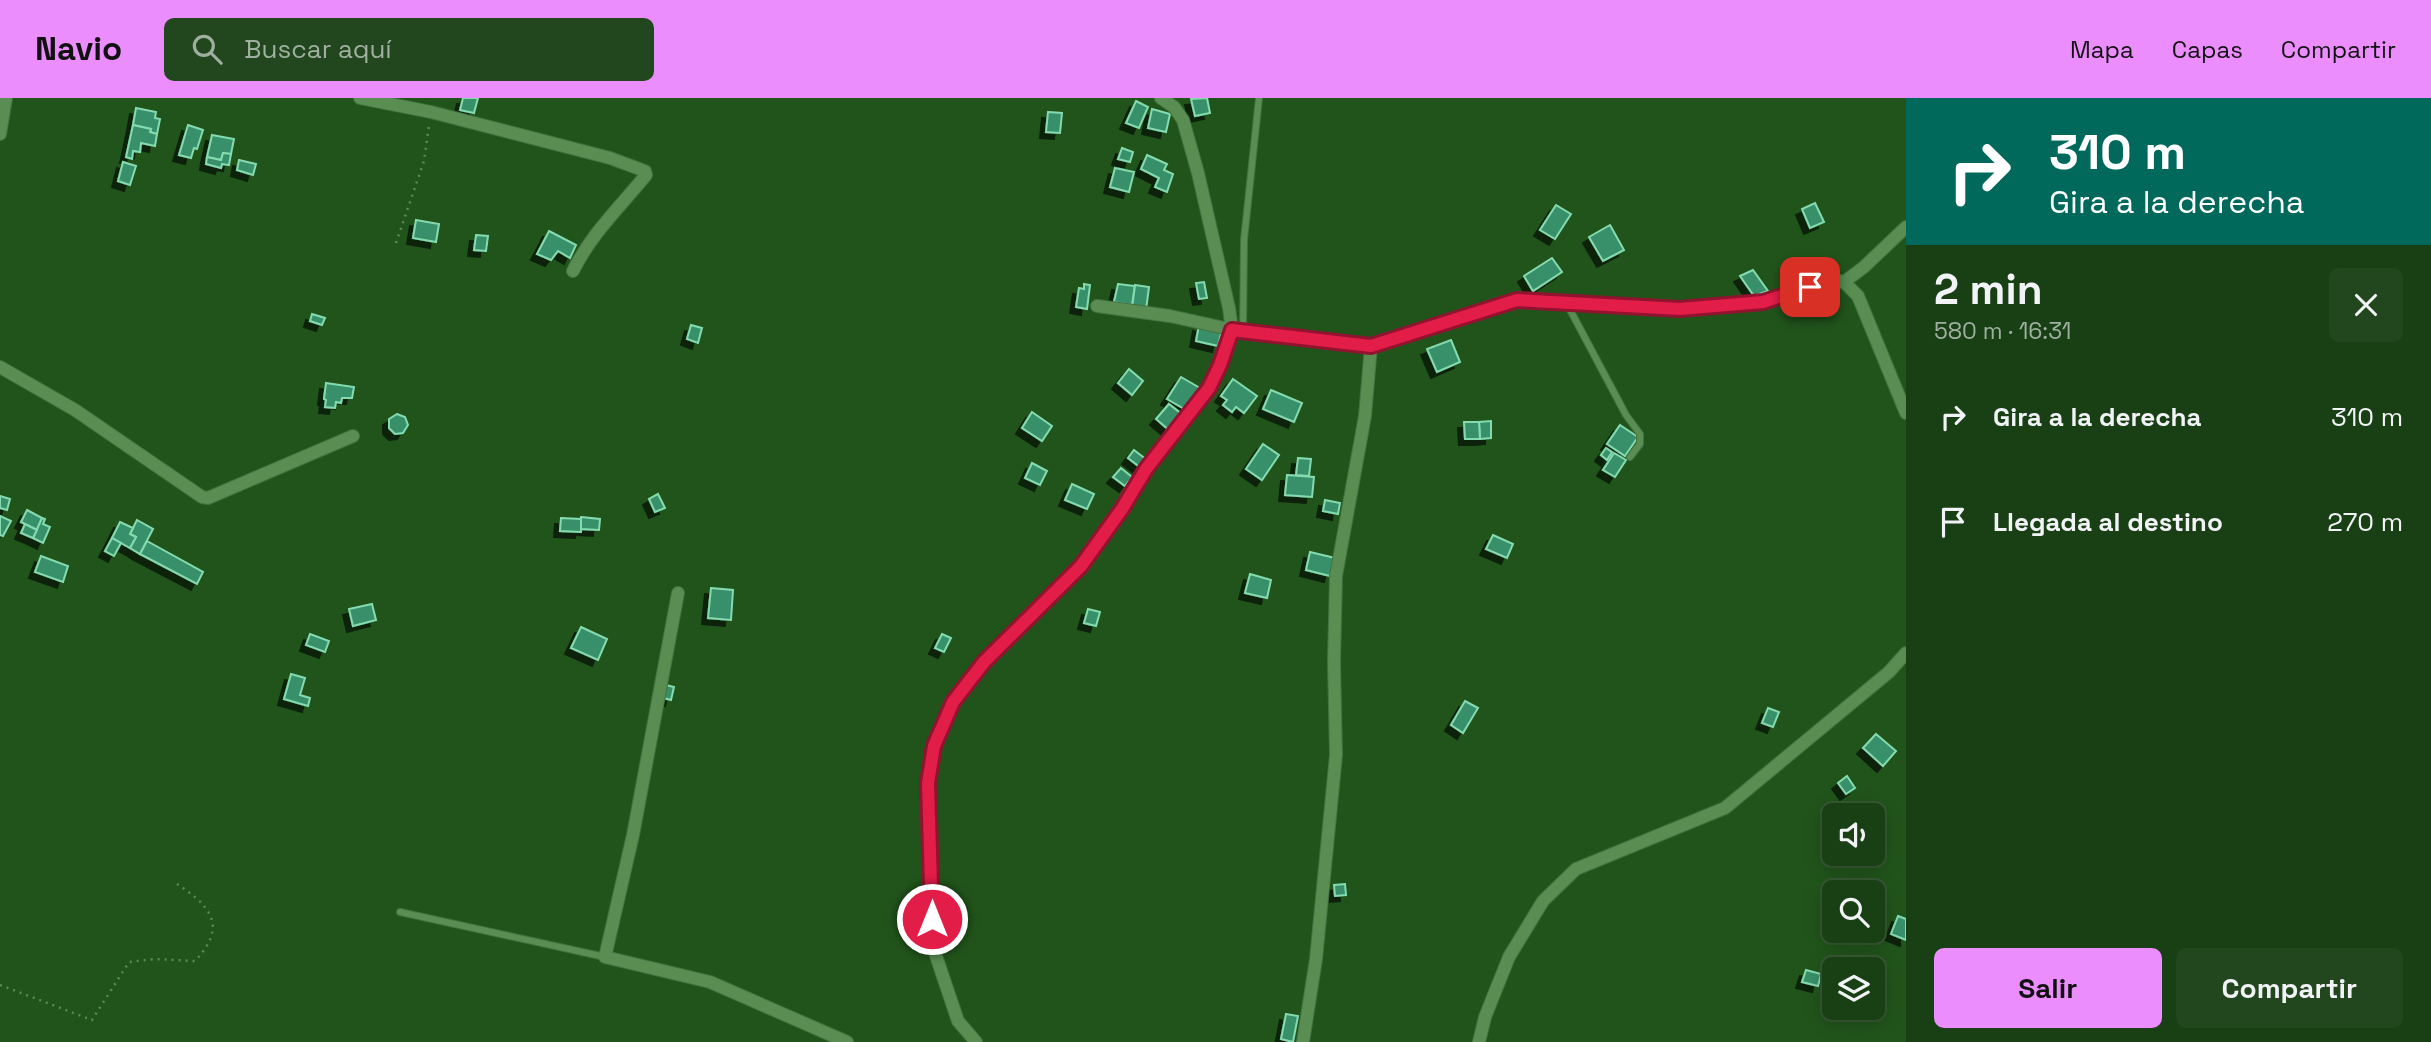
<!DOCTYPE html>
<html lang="es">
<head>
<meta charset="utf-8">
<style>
	body { margin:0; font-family:"Space Grotesk",sans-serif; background:#22461d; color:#f1f3f6; height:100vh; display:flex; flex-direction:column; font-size:26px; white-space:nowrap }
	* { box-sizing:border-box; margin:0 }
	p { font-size:23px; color:#9fafa0 }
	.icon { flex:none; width:38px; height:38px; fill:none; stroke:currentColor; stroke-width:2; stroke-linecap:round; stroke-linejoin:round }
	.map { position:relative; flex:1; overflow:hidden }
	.panel { display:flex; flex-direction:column; background:#193f14; width:525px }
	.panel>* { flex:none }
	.top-card { background:#00695c; color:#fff; overflow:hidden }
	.fabs { position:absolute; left:1822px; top:705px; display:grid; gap:14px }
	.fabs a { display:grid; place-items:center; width:63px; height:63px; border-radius:10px; background:#193f14; box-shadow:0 4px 18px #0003,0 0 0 2px #375834; font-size:35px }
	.pin { position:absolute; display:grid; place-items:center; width:60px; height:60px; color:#fff; margin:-30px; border-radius:14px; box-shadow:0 4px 10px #0006 }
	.me { position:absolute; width:77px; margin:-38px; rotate:0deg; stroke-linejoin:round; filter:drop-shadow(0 0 5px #0008) }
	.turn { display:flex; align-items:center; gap:24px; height:147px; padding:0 28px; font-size:32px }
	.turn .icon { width:91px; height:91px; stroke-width:2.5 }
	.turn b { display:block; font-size:49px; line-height:60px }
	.round { display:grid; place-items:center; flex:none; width:74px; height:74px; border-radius:10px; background:#22461d }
	.head { display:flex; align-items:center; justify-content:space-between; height:119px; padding:0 28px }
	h1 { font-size:42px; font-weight:700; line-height:52px }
	.primary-button { display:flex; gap:14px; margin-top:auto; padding:14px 28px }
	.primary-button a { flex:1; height:80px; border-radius:10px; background:#eb8dfc; color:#111; font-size:28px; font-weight:700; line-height:80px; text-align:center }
	.primary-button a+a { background:#22461d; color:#f1f3f6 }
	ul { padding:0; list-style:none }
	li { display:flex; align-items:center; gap:21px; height:105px; padding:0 28px }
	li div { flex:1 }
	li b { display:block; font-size:26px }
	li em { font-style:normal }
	header { display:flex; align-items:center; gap:42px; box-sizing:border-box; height:98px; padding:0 35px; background:#eb8dfc; color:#111 }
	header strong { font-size:33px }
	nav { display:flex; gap:38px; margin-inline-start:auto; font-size:24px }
	.search { width:490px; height:63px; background:#22461d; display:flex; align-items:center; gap:18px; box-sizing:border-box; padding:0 24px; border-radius:10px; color:#9fafa0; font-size:26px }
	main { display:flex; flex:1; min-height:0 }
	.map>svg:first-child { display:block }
	.building { fill:#39906a; stroke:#85dbb0; stroke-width:2; filter:url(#shadow) }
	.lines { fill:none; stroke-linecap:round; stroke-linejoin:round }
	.lane-casing { stroke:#427240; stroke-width:8 }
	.street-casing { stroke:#427240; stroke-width:14 }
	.path { stroke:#5d8958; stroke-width:2.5; stroke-dasharray:2 5; stroke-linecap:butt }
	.lane { stroke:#598d52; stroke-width:6 }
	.street { stroke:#598d52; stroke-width:12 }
	.route-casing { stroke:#92132f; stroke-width:18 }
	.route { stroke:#e11d48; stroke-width:12 }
</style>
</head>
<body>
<header>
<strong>Navio</strong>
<div class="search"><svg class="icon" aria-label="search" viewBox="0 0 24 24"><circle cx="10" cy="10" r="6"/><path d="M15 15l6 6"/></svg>Buscar aquí</div>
<nav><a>Mapa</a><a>Capas</a><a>Compartir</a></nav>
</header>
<main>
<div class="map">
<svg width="1906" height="944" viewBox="0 0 1906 944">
	<defs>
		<filter id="shadow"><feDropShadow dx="-6" dy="6" stdDeviation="0" flood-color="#0009"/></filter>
	</defs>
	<rect width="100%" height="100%" fill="#21541b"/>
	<g class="building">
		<polygon points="463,0 478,0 474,15 460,12"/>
		<polygon points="1207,0 1210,15 1195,18 1191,1"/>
		<polygon points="1136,3 1148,9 1139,30 1126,25"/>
		<polygon points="136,10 156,14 155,20 160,21 157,36 150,34 151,31 133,27"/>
		<polygon points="1152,11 1170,16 1166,34 1148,30"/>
		<polygon points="1048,14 1062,15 1060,35 1046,34"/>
		<polygon points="133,27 151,31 150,34 157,36 155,48 141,45 140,54 133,53 132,61 126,59"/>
		<polygon points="188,27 203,32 197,51 194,50 191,60 179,57"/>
		<polygon points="212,37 234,41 231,56 223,55 221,62 207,59"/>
		<polygon points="1122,50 1133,54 1130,64 1118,61"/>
		<polygon points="223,55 231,56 229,67 222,66 221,70 206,66 207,59 221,62"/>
		<polygon points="1147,57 1167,66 1164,72 1173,76 1167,94 1155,89 1159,80 1141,71"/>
		<polygon points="239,62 256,66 253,77 237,72"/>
		<polygon points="123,64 136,68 130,87 118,83"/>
		<polygon points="1115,70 1134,74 1129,94 1110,89"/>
		<polygon points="1815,105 1824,124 1810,130 1802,111"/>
		<polygon points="1556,107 1571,116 1555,141 1540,132"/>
		<polygon points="416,122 439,126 436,144 413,140"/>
		<polygon points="1610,127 1624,152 1603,163 1589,139"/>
		<polygon points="549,133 576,147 570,160 558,153 551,162 537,156"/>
		<polygon points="476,137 488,138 486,153 474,152"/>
		<polygon points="1552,160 1562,174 1533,193 1524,178"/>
		<polygon points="1753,172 1768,193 1754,198 1740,178"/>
		<polygon points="1204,184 1207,200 1199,201 1196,185"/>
		<polygon points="1084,186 1090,187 1087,211 1076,209 1079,190 1084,191"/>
		<polygon points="1118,186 1135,188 1132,207 1114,204"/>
		<polygon points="1135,187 1149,189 1146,212 1132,210"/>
		<polygon points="312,216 325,220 322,227 310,223"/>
		<polygon points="691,227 702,230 698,245 687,241"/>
		<polygon points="1199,227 1222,232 1218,248 1196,243"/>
		<polygon points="1451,242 1460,264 1437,274 1427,251"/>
		<polygon points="1129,271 1143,283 1132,297 1118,285"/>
		<polygon points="1181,279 1200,290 1186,312 1167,301"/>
		<polygon points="1233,281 1257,298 1244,315 1236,309 1232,314 1223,307 1227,302 1221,298"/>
		<polygon points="326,285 354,289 352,300 342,300 341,305 336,304 335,310 325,309 326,302 324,301"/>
		<polygon points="1271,292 1302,305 1294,324 1263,311"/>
		<polygon points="1169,306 1183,317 1170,333 1156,321"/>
		<polygon points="1032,314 1052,328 1042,343 1022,330"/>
		<polygon points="397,316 405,319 408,327 403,335 395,336 389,330 389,321"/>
		<polygon points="1491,323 1491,340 1480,341 1479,324"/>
		<polygon points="1464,324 1479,324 1480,341 1465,341"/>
		<polygon points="1620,327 1638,339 1625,358 1607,346"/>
		<polygon points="1263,346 1279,357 1262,382 1246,371"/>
		<polygon points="1606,350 1612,354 1607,362 1601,357"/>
		<polygon points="1134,352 1147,362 1141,370 1128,360"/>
		<polygon points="1614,355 1626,362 1615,379 1603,372"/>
		<polygon points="1298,360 1311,361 1309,378 1296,377"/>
		<polygon points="1032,365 1047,373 1040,387 1025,380"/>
		<polygon points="1121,370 1132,379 1125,388 1113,379"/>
		<polygon points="1287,377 1314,379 1312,399 1285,397"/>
		<polygon points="1072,386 1094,396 1087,411 1065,402"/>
		<polygon points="658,396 665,410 655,414 649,401"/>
		<polygon points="0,398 10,401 7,412 0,410"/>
		<polygon points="1325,402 1340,405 1338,416 1323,413"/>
		<polygon points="27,412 42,420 37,432 21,424"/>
		<polygon points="0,418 11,423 3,438 0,437"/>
		<polygon points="581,419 600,421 599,432 581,431"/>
		<polygon points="42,420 45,421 43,426 50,429 43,445 33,440"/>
		<polygon points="561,420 581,421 581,434 560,433"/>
		<polygon points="137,422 153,431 140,456 130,450 136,439 130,436"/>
		<polygon points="120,424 133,430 130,436 136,439 130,450 112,440"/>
		<polygon points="25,426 37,432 33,440 21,435"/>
		<polygon points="1493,437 1513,446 1507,460 1486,451"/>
		<polygon points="112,440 121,445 114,458 105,453"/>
		<polygon points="147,443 203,474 197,486 140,456"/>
		<polygon points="1310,454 1335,460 1330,478 1306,472"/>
		<polygon points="41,458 68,468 63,484 35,474"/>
		<polygon points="1250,476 1271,482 1267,500 1245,495"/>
		<polygon points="711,490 733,492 731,522 708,520"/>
		<polygon points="372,506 376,522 353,528 349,511"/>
		<polygon points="1088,511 1100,514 1096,528 1084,525"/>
		<polygon points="581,529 607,541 598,562 571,550"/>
		<polygon points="310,536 329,543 325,554 306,547"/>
		<polygon points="942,536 951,540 944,554 935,550"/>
		<polygon points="291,576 305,580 300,597 310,600 308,608 284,601"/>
		<polygon points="662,586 674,589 671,602 659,599"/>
		<polygon points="1465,603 1478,610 1463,635 1451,627"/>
		<polygon points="1768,610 1779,614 1773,629 1762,625"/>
		<polygon points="1876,636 1896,653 1883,668 1863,650"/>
		<polygon points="1847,678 1855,690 1846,696 1838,685"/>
		<polygon points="1345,786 1346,797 1335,798 1334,787"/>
		<polygon points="1898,818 1906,821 1906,842 1891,836"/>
		<polygon points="1806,872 1821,876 1818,888 1802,884"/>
		<polygon points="1286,916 1298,918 1293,944 1281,941"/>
	</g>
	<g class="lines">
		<g class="lane-casing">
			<g id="lane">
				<polyline points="1567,206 1626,317 1640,336 1640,346 1630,359"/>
				<polyline points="1243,234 1244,142 1259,0"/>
				<polyline points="400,814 605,859"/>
			</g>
		</g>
		<g class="street-casing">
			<g id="street">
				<path d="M360,0L431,14L610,60L645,73L646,77C620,109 591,136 573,173"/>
				<polyline points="0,36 6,0"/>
				<polyline points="1844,184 1858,198 1906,315"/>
				<polyline points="1097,208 1170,218 1243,234 1371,248 1517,202 1680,211 1763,204 1833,182 1844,184 1864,169 1906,129"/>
				<polyline points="0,269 75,312 202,399 208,400 353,338"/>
				<polyline points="678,495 633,737 605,859 710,884 847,944"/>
				<polyline points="976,944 958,923 932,846 928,685 934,648 953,604 984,564 1081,468 1123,411 1146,371 1209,290 1220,266 1232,232 1229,210 1198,75 1183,22 1174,9 1161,0"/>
				<polyline points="1303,944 1316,861 1336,657 1334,564 1336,478 1365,318 1371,248"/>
				<polyline points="1479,944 1485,919 1509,859 1543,803 1576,771 1725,710 1889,574 1906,555"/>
			</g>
		</g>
		<g class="path">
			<polyline points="396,145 424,63 429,28"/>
			<path d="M0,887L92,922L129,864L155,861L195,863C230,826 208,806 174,784"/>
		</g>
		<use href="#lane" class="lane"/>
		<use href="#street" class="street"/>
	</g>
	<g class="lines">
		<g class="route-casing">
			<polyline id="route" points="932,821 928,685 934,648 953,604 984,564 1081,468 1122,411 1146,371 1209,290 1220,267 1232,232 1371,248 1517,202 1680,211 1763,204 1810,189"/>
		</g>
		<use href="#route" class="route"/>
	</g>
</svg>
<div class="fabs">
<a><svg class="icon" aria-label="sound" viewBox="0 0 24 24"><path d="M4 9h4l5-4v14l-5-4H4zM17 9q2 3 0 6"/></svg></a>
<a><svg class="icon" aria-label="search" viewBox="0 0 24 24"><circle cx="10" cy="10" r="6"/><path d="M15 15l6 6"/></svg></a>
<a><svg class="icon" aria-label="layers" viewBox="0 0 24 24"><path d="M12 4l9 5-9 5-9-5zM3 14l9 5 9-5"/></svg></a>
</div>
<div class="pin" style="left:1810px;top:189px;background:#d93025"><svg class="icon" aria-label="arrive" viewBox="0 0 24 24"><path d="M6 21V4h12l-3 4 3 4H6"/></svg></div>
<svg class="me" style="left:932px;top:821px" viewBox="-20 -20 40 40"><circle r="17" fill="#e11d48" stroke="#fff" stroke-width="3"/><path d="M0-11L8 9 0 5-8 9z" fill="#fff"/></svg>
</div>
<section class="panel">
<div class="top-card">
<div class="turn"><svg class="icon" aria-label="right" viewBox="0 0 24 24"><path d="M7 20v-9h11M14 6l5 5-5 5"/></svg><div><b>310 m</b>Gira a la derecha</div></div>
</div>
<div class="head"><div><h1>2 min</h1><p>580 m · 16:31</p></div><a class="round"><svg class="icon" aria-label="close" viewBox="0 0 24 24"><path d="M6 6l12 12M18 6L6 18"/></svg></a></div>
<ul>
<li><svg class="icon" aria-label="right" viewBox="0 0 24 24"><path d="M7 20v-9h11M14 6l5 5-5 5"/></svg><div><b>Gira a la derecha</b></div><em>310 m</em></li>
<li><svg class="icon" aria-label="arrive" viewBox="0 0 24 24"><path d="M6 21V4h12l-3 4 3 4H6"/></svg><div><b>Llegada al destino</b></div><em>270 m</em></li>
</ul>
<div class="primary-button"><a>Salir</a><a>Compartir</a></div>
</section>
</main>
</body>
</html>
